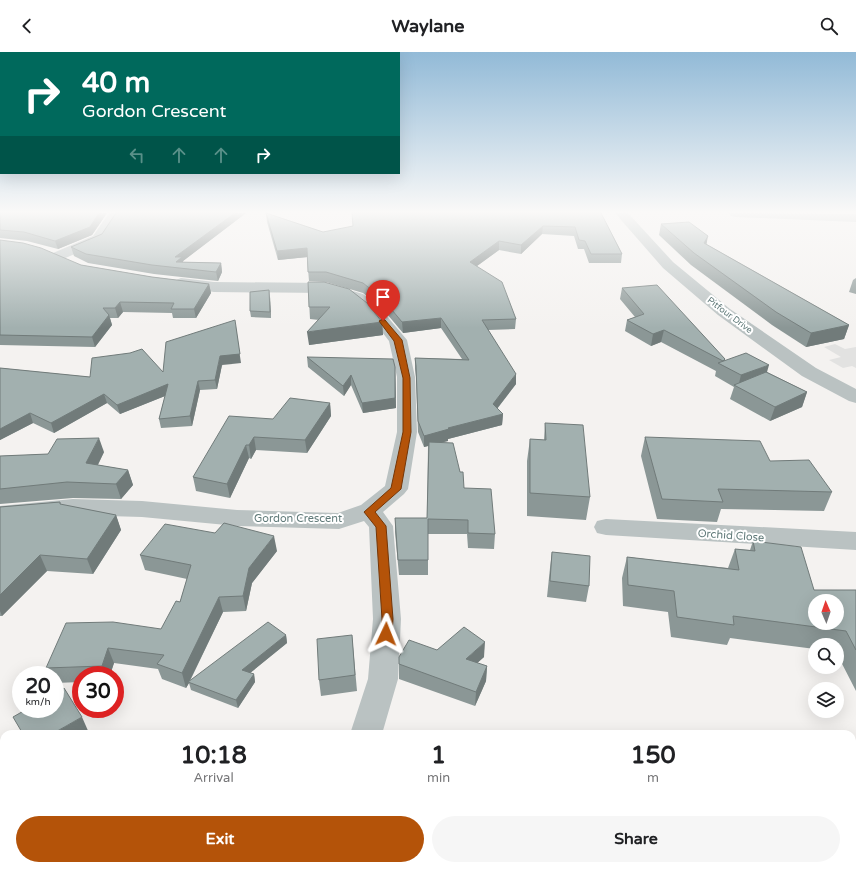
<!DOCTYPE html>
<html lang="en">
<head>
<meta charset="utf-8">
<style>
	body { margin:0; font-family:"Varela Round",sans-serif; background:#f6f6f6; color:#202124; height:100vh; display:flex; flex-direction:column; font-size:15px; white-space:nowrap }
	* { box-sizing:border-box; margin:0 }
	p { font-size:13px; color:#757577 }
	.icon { flex:none; width:22px; height:22px; fill:none; stroke:currentColor; stroke-width:2; stroke-linecap:round; stroke-linejoin:round }
	.map { position:relative; flex:1; overflow:hidden }
	.details { position:absolute; left:0px; top:678px; width:856px; height:140px; display:flex; flex-direction:column; background:#fff; border-radius:12px 12px 0 0; box-shadow:0 4px 16px #0002 }
	.details>* { flex:none }
	.guide { position:absolute; left:0px; top:0px; width:400px; height:122px; box-shadow:0 4px 16px #0002; background:#00695c; color:#fff; overflow:hidden }
	.needle { width:26px; rotate:358deg }
	.controls { position:absolute; left:808px; top:542px; display:grid; gap:8px }
	.controls a { display:grid; place-items:center; width:36px; height:36px; border-radius:50%; background:#fff; box-shadow:0 4px 16px #0002; font-size:20px }
	.speed { position:absolute; left:12px; top:614px; display:flex; gap:8px; font-size:20px; font-weight:700; text-align:center }
	.speed>* { display:grid; place-content:center; width:52px; height:52px; border-radius:50%; background:#fff; box-shadow:0 4px 16px #0002; line-height:1 }
	.speed small { font-size:10px; font-weight:400 }
	.speed .limit { border:6px solid #d22; background:#fff; color:#111 }
	.pin { position:absolute; display:grid; place-items:center; width:34px; height:34px; color:#fff; margin:-41px -17px; border-radius:50% 50% 50% 0; rotate:-45deg; box-shadow:0 0 4px #0007 }
	.pin .icon { rotate:45deg }
	.me { position:absolute; width:44px; margin:-22px; rotate:2deg; stroke-linejoin:round; filter:drop-shadow(0 0 3px #0008) }
	.turn { display:flex; align-items:center; gap:14px; height:84px; padding:0 16px; font-size:18px }
	.turn .icon { width:52px; height:52px; stroke-width:2.5 }
	.turn b { display:block; font-size:28px; line-height:34px }
	.lanes { display:flex; align-items:center; height:38px; padding:0 16px; background:#0003; justify-content:center; gap:20px; direction:ltr }
	.lanes .off { opacity:.35 }
	.eta { display:flex; justify-content:space-evenly; align-items:center; height:68px; text-align:center }
	.eta b { font-size:24px; font-weight:700; line-height:28px }
	.action { display:flex; gap:8px; margin-top:auto; padding:8px 16px }
	.action a { flex:1; height:46px; border-radius:24px; background:#b45309; color:#fff; font-size:16px; font-weight:700; line-height:46px; text-align:center }
	.action a+a { background:#f6f6f6; color:#202124 }
	header { display:flex; justify-content:space-between; align-items:center; height:52px; padding:0 16px; background:#fff; font-size:18px; font-weight:700 }
	.map>svg:first-child { display:block }
	.built { fill:#e2e2e1 }
	.lines { fill:none; stroke-linecap:round; stroke-linejoin:round }
	.minor { fill:#bac2c2; fill-rule:evenodd }
	.tertiary { fill:#bac2c2; fill-rule:evenodd }
	.wall { fill:#8b9796 }
	.shaded-wall { fill:#717b7a }
	.building { fill:#a2b0af; stroke:#717b7a; fill-rule:evenodd }
	.route { fill:#b45309; stroke:#753606 }
	.labels { text-anchor:middle; stroke-width:4; stroke-linejoin:round; paint-order:stroke }
	.far-street-label { font-size:9px; fill:#607a79; stroke:#fff }
	.street-label { font-size:11px; fill:#607a79; stroke:#fff }
</style>
</head>
<body>
<header><svg class="icon" aria-label="back" viewBox="0 0 24 24"><path d="M15 5l-7 7 7 7"/></svg>Waylane<svg class="icon" aria-label="search" viewBox="0 0 24 24"><circle cx="10" cy="10" r="6"/><path d="M15 15l6 6"/></svg></header>
<div class="map">
<svg width="856" height="818" viewBox="0 0 856 818">
	<rect width="100%" height="100%" fill="#f4f2f0"/>
	<polygon class="built" points="835,292 845,297 856,295 856,316 852,314 843,316 829,308 841,305 824,295"/>
	<g class="lines">
		<g class="minor">
			<polygon points="109,161 121,161 103,190 63,207 58,208 53,207 51,204 53,201 93,184"/>
			<polygon points="615,161 628,161 673,210 730,257 816,316 856,337 856,351 849,349 802,324 718,263 663,216"/>
			<polygon points="181,226 214,230 326,231 363,242 381,257 407,288 415,325 417,380 408,437 404,442 383,460 393,474 401,567 398,627 382,682 350,682 368,627 373,567 369,475 364,469 339,477 237,474 142,465 73,463 0,470 0,454 73,447 142,449 237,458 338,461 361,453 385,434 397,380 397,325 389,289 369,263 351,248 325,241 214,240 176,234 173,231 176,228"/>
			<polygon points="606,467 856,480 856,498 606,483 597,481 594,475 597,469"/>
			<polygon points="298,814 336,814 334,818 296,818"/>
		</g>
		<polygon class="tertiary" points="729,161 856,162 856,170 735,165 731,164"/>
	</g>
	<g class="wall">
		<polygon points="0,161 107,161 92,183 58,197 27,189 0,186"/>
		<polygon points="246,161 183,209 183,210 221,211 222,220 218,229 154,222 88,211 74,204 71,195 102,182"/>
		<polygon points="266,161 323,180 601,161 622,202 621,211 589,211 584,197 578,197 574,184 542,182 521,202 499,198 477,214 516,267 515,277 488,278 516,332 497,357 503,362 502,373 448,387 448,389 442,390 464,436 495,482 494,497 468,496 467,482 428,482 428,523 399,523 395,480 395,466 427,466 428,394 424,395 418,380 416,325 415,317 415,306 462,307 441,276 403,281 382,256 363,241 326,230 309,229 307,205 278,208 267,170"/>
		<polygon points="661,172 706,192 849,273 844,287 806,295 772,273 691,213 659,183"/>
		<polygon points="0,188 81,213 152,225 209,232 211,241 196,266 173,266 172,261 123,260 118,266 110,266 112,273 95,295 0,293"/>
		<polygon points="856,226 856,242 849,240 853,228"/>
		<polygon points="308,230 382,270 383,283 309,293 319,268 310,267"/>
		<polygon points="622,236 724,308 767,320 807,340 802,355 770,369 730,347 734,335 715,324 716,319 661,290 651,294 625,279 627,268 635,265 620,247"/>
		<polygon points="270,245 271,266 251,265 250,259"/>
		<polygon points="307,305 395,315 396,356 363,361 351,333 344,344 308,315"/>
		<polygon points="241,311 222,313 217,337 200,338 192,374 161,376 159,367 165,344 120,362 107,351 54,381 33,371 0,388 0,316 90,325 163,320"/>
		<polygon points="330,351 331,364 307,401 256,398 251,407 249,406 230,446 196,439 193,425 273,367"/>
		<polygon points="545,371 590,445 586,468 527,464 527,409 530,387 544,388"/>
		<polygon points="645,385 770,409 832,440 824,459 721,457 717,470 657,467 641,404"/>
		<polygon points="104,400 98,413 128,418 133,433 121,447 73,446 0,452 0,404"/>
		<polygon points="60,450 61,453 116,463 121,478 93,522 47,519 2,564 0,564 0,455"/>
		<polygon points="753,489 814,538 856,538 856,639 837,602 837,593 815,593 815,597 730,586 727,593 671,585 668,560 623,554 622,526 627,505 728,516 735,497 750,498"/>
		<polygon points="277,499 252,531 246,559 223,560 190,629 286,583 287,591 250,621 254,622 255,630 238,656 191,638 189,631 186,636 162,627 158,617 114,611 110,623 81,623 81,630 55,631 55,623 50,623 46,616 161,577 180,550 187,527 145,518 140,503"/>
		<polygon points="552,500 589,534 586,550 547,545 550,516"/>
		<polygon points="352,583 357,639 321,644 319,628"/>
		<polygon points="437,598 484,605 477,611 487,614 486,629 475,654 399,627 399,612"/>
		<polygon points="557,814 628,814 634,818 556,818"/>
		<polygon points="737,814 819,814 820,818 740,818"/>
	</g>
	<g class="shaded-wall">
		<polygon points="99,161 107,161 92,183 58,197 55,189"/>
		<polygon points="235,161 246,161 183,209 184,214 177,215 175,205"/>
		<polygon points="543,174 542,182 521,202 521,193"/>
		<polygon points="708,184 706,195 704,191"/>
		<polygon points="499,189 499,198 470,219 470,210"/>
		<polygon points="307,196 308,205 278,208 277,199"/>
		<polygon points="221,211 222,220 218,229 216,220"/>
		<polygon points="209,232 211,241 196,266 194,257"/>
		<polygon points="269,238 270,245 271,266 270,260"/>
		<polygon points="120,250 123,260 118,266 115,256"/>
		<polygon points="109,263 112,273 95,295 92,285"/>
		<polygon points="441,266 441,276 403,281 402,270"/>
		<polygon points="382,270 383,283 309,293 307,280"/>
		<polygon points="849,273 844,287 806,295 811,281"/>
		<polygon points="236,277 241,311 222,313 217,337 215,328 220,304"/>
		<polygon points="664,278 661,290 651,294 653,282"/>
		<polygon points="769,313 765,327 738,335 741,323"/>
		<polygon points="395,315 396,356 363,361 362,351"/>
		<polygon points="516,322 516,332 492,363 493,352"/>
		<polygon points="351,323 351,333 344,344 343,334"/>
		<polygon points="198,329 200,338 192,374 190,364"/>
		<polygon points="168,332 170,342 120,362 117,353"/>
		<polygon points="807,340 802,355 770,369 775,355"/>
		<polygon points="104,342 107,351 54,381 51,371"/>
		<polygon points="330,351 331,364 307,401 305,388"/>
		<polygon points="30,361 33,371 0,388 0,377"/>
		<polygon points="503,362 502,373 448,387 448,389 424,395 424,384 448,376"/>
		<polygon points="254,385 256,398 251,407 249,393"/>
		<polygon points="99,386 104,400 91,426 86,411"/>
		<polygon points="246,393 249,406 230,446 227,432"/>
		<polygon points="128,418 133,433 121,447 116,432"/>
		<polygon points="116,463 121,478 93,522 87,507"/>
		<polygon points="274,484 277,499 252,531 246,559 243,544 249,516"/>
		<polygon points="40,503 47,519 2,564 0,559 0,543"/>
		<polygon points="219,545 223,560 189,630 188,630 189,631 186,636 182,621"/>
		<polygon points="286,583 287,591 244,626 242,618"/>
		<polygon points="485,590 484,605 465,622 466,607"/>
		<polygon points="108,596 114,611 110,623 105,623 102,614"/>
		<polygon points="487,614 486,629 475,654 476,640"/>
		<polygon points="254,622 255,630 238,656 236,648"/>
		<polygon points="82,665 89,681 87,682 52,682"/>
		<polygon points="268,814 275,814 274,818 267,818"/>
	</g>
	<g class="building">
		<polygon points="0,161 99,161 90,175 55,189 24,180 0,178"/>
		<polygon points="116,161 235,161 175,205 182,205 176,210 221,211 216,220 152,213 86,202 71,195 102,182"/>
		<polygon points="266,161 323,180 353,174 352,161 601,161 622,202 591,202 585,189 579,188 575,175 543,174 521,193 499,189 470,210 502,230 516,267 482,268 516,322 493,352 503,362 448,376 449,377 424,384 418,369 416,314 415,306 469,308 441,266 402,270 382,246 363,231 326,220 308,220 307,196 277,199"/>
		<polygon points="689,170 708,184 704,191 849,273 811,281 776,260 694,201 661,172"/>
		<polygon points="0,188 23,191 41,196 81,213 152,225 209,232 194,257 171,257 174,251 120,250 115,256 103,256 109,263 92,285 0,283"/>
		<polygon points="308,230 324,230 349,237 367,251 382,270 307,280 330,255 309,255"/>
		<polygon points="657,233 725,307 723,309 664,278 653,282 627,268 644,262 622,236"/>
		<polygon points="269,238 270,260 250,259 250,240"/>
		<polygon points="235,268 240,302 220,304 215,328 198,329 190,364 159,367 168,332 117,353 104,342 51,371 30,361 0,377 0,316 90,325 92,306 130,301 142,297 163,320 166,290"/>
		<polygon points="746,301 769,313 741,323 718,311"/>
		<polygon points="307,305 393,307 395,315 395,346 362,351 351,323 343,334"/>
		<polygon points="766,320 807,340 775,355 734,333"/>
		<polygon points="290,346 330,351 305,388 254,385 249,393 246,393 227,432 193,425 229,364 273,367"/>
		<polygon points="545,371 583,373 590,445 530,441 530,387 546,388"/>
		<polygon points="645,385 760,389 770,409 809,408 832,440 718,437 723,450 662,447"/>
		<polygon points="99,386 86,411 128,418 116,432 67,430 0,437 0,404 48,402 57,387"/>
		<polygon points="429,390 453,391 460,420 463,420 464,436 491,437 495,482 468,481 468,468 428,467 428,508 398,508 395,466 427,466"/>
		<polygon points="60,450 60,452 116,463 87,507 40,503 0,543 0,455"/>
		<polygon points="224,471 274,484 249,516 243,544 219,545 182,621 157,612 164,603 108,596 102,614 46,616 66,571 113,570 161,577 176,549 180,550 191,513 140,503 165,472 215,481"/>
		<path d="M753,489L801,495L814,538H856V598L846,579L733,564L734,573L677,565L674,539L628,533L627,505L739,518L735,497L755,499ZM815,549H837V571H815Z"/>
		<polygon points="552,500 590,504 589,534 550,529"/>
		<polygon points="268,570 286,583 242,618 254,622 236,648 188,630"/>
		<polygon points="464,575 485,590 466,607 487,614 476,640 399,612 399,605 409,588 437,598"/>
		<polygon points="352,583 355,623 319,628 317,587"/>
		<polygon points="64,636 82,665 52,682 23,682 13,665 27,657 55,657 55,642"/>
		<polygon points="386,680 393,682 385,682"/>
		<polygon points="174,814 268,814 267,818 173,818"/>
		<polygon points="560,814 628,814 634,818 565,818"/>
		<polygon points="755,814 819,814 820,817 820,818 757,818"/>
	</g>
	<linearGradient id="sky" x2="0" y2="1"><stop stop-color="#92bad7"/><stop offset="0.58" stop-color="#faf9f8"/><stop offset="1" stop-color="#faf9f8" stop-opacity="0"/></linearGradient>
	<rect width="856" height="276" fill="url(#sky)"/>
	<polygon class="route" points="383,267 385,268 402,288 410,326 411,380 401,437 375,460 386,474 393,567 392,582 390,585 386,587 382,585 380,582 382,567 376,475 364,460 391,436 403,380 403,326 394,289 379,269"/>
	<g class="labels">
		<g class="far-street-label">
			<text transform="translate(730 263) rotate(37)" y="3">Pitfour Drive</text>
		</g>
		<g class="street-label">
			<text x="298" y="470">Gordon Crescent</text>
			<text transform="translate(731 483) rotate(4)" y="4">Orchid Close</text>
		</g>
	</g>
</svg>
<div class="controls">
<a><svg class="needle" viewBox="-14 -14 28 28"><path d="M0-13l5 13h-10z" fill="#e53935"/><path d="M0 13l5-13h-10z" fill="#757577"/></svg></a>
<a><svg class="icon" aria-label="search" viewBox="0 0 24 24"><circle cx="10" cy="10" r="6"/><path d="M15 15l6 6"/></svg></a>
<a><svg class="icon" aria-label="layers" viewBox="0 0 24 24"><path d="M12 4l9 5-9 5-9-5zM3 14l9 5 9-5"/></svg></a>
</div>
<div class="speed"><div>20<small>km/h</small></div><div class="limit">30</div></div>
<div class="pin" style="left:383px;top:269px;background:#d93025"><svg class="icon" aria-label="arrive" viewBox="0 0 24 24"><path d="M6 21V4h12l-3 4 3 4H6"/></svg></div>
<svg class="me" style="left:386px;top:582px" viewBox="-20 -20 40 40"><path d="M0-17L14 15 0 8-14 15z" fill="#b45309" stroke="#fff" stroke-width="4"/></svg>
<div class="guide">
<div class="turn"><svg class="icon" aria-label="right" viewBox="0 0 24 24"><path d="M7 20v-9h11M14 6l5 5-5 5"/></svg><div><b>40 m</b>Gordon Crescent</div></div>
<div class="lanes"><svg class="icon off" aria-label="left" viewBox="0 0 24 24"><path d="M17 20v-9H6M10 6l-5 5 5 5"/></svg><svg class="icon off" aria-label="ahead" viewBox="0 0 24 24"><path d="M12 20V5M6 11l6-6 6 6"/></svg><svg class="icon off" aria-label="ahead" viewBox="0 0 24 24"><path d="M12 20V5M6 11l6-6 6 6"/></svg><svg class="icon" aria-label="right" viewBox="0 0 24 24"><path d="M7 20v-9h11M14 6l5 5-5 5"/></svg></div>
</div>
<section class="details">
<div class="eta">
<div><b>10:18</b><p>Arrival</p></div>
<div><b>1</b><p>min</p></div>
<div><b>150</b><p>m</p></div>
</div>
<div class="action"><a>Exit</a><a>Share</a></div>
</section>
</div>
</body>
</html>
